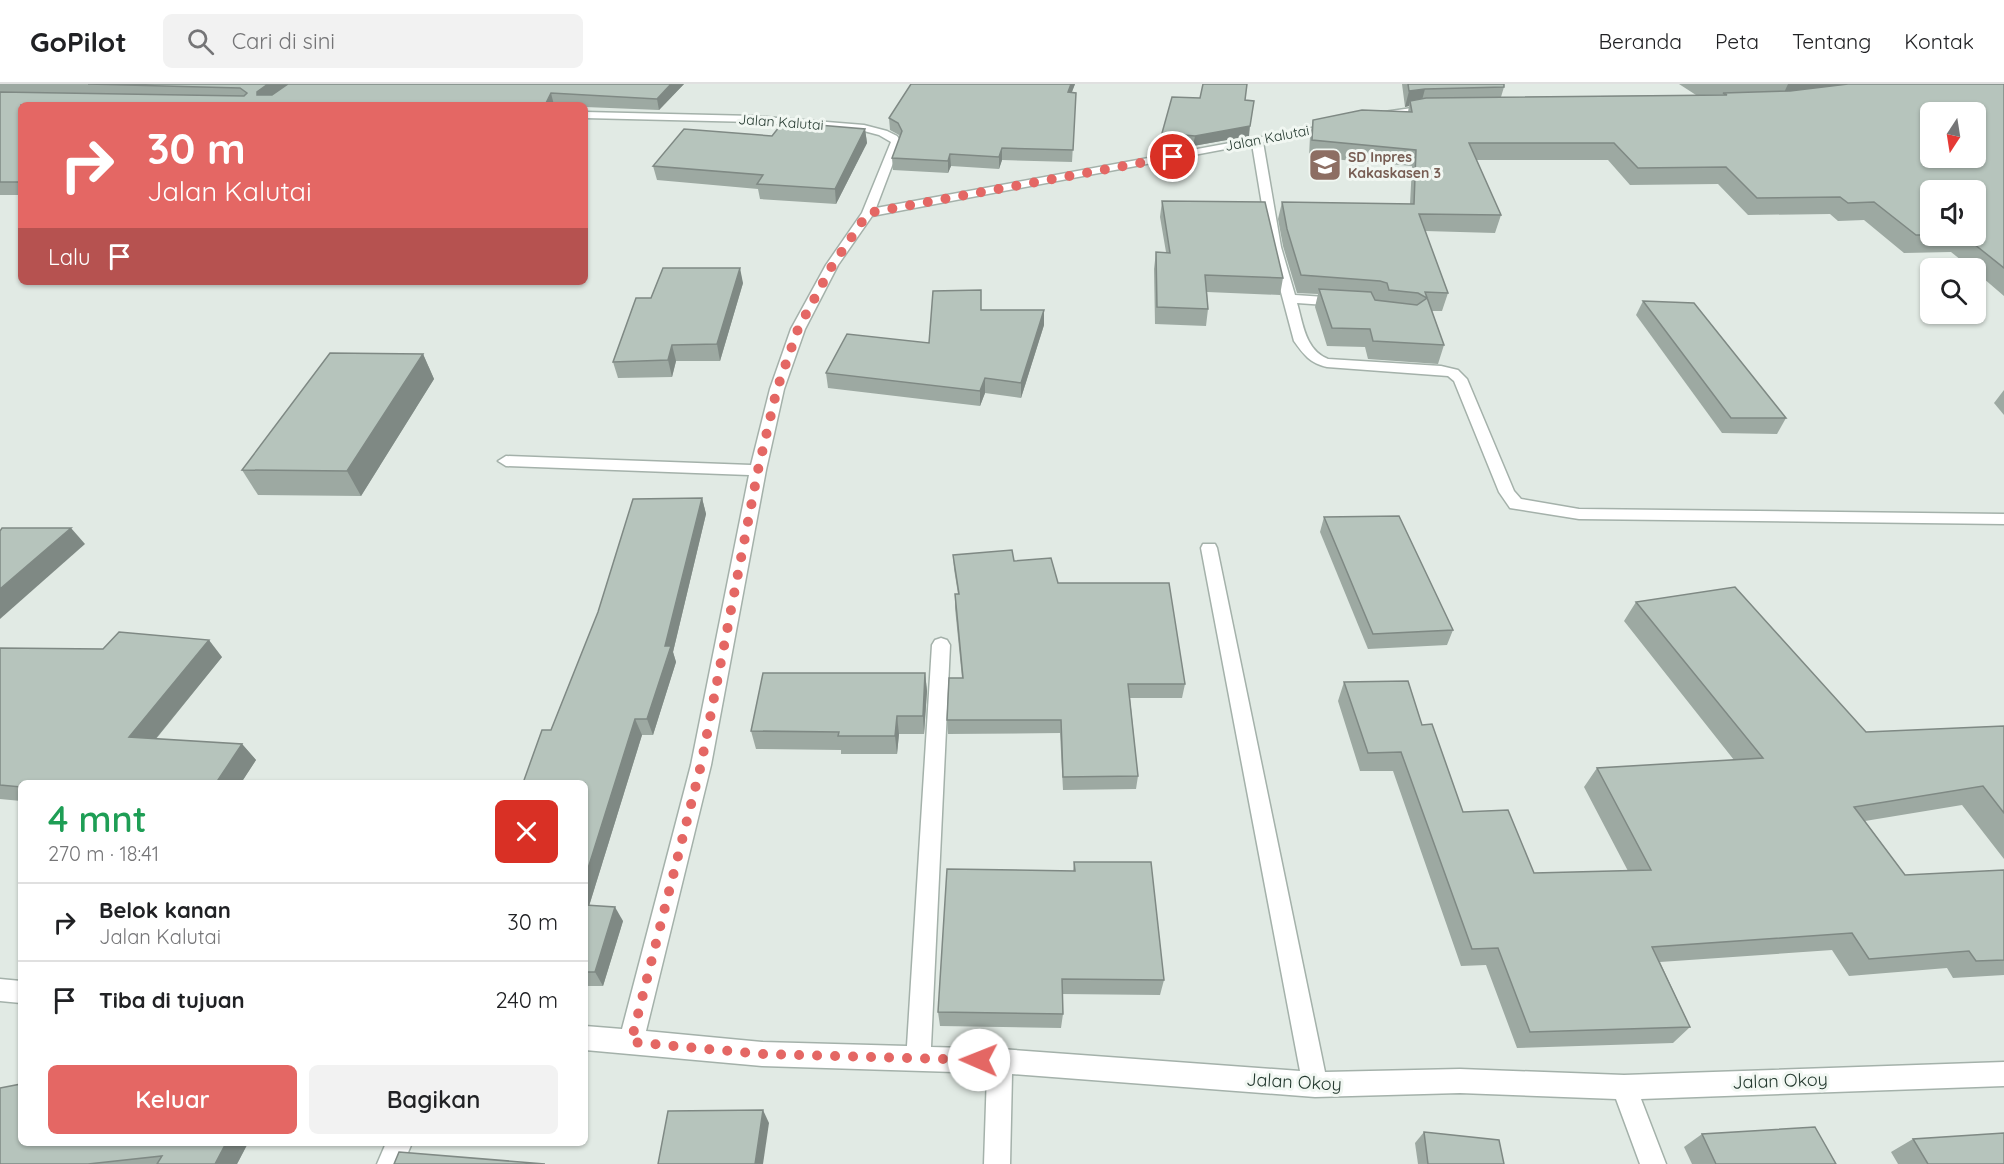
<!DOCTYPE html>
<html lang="id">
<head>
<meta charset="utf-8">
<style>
	body { margin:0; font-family:Quicksand,sans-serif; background:#f2f2f2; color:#202124; height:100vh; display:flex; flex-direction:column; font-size:22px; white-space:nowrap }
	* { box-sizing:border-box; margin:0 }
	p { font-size:20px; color:#757577 }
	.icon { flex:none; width:33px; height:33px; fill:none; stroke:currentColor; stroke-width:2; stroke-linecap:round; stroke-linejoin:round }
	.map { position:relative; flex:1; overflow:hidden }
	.drawer { position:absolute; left:18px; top:696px; width:570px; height:366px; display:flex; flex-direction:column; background:#fff; border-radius:9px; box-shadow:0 2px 4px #0004 }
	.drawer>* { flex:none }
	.hud { position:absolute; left:18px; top:18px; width:570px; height:183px; border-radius:9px; box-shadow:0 2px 4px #0004; background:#e46764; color:#fff; overflow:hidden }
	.needle { width:39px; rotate:192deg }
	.fabs { position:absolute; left:1920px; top:18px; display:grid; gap:12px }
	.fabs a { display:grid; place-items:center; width:66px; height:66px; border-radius:9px; background:#fff; box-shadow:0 2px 4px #0004; font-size:30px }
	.pin { position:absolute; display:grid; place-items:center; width:51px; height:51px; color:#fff; margin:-26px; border:3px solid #fff; border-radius:50%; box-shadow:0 2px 6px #0007 }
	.me { position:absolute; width:66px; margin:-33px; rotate:271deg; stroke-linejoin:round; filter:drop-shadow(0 0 4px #0008) }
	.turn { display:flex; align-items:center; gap:21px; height:126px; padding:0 30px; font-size:27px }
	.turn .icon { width:78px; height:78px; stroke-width:2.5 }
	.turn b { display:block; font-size:42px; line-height:51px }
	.then { display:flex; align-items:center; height:57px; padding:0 30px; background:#0003; gap:12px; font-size:22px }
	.round { display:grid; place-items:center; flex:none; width:63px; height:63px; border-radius:9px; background:#f2f2f2 }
	.headline { display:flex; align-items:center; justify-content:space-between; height:102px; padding:0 30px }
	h1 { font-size:36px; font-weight:600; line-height:45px; color:#1e9e55 }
	.button { display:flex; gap:12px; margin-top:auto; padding:12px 30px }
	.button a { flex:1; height:69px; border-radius:9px; background:#e46764; color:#fff; font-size:24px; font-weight:600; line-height:69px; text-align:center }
	.button a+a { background:#f2f2f2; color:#202124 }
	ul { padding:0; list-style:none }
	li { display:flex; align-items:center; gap:18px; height:78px; padding:0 30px; border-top:2px solid #e0e0e0 }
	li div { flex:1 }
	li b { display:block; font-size:22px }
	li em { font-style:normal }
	header { display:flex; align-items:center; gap:36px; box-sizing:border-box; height:84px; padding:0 30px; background:#fff; border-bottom:2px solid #e0e0e0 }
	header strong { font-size:28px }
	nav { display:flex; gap:33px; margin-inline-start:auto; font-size:21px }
	.search { width:420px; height:54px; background:#f2f2f2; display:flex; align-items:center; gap:15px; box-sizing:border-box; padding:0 21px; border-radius:9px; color:#757577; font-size:22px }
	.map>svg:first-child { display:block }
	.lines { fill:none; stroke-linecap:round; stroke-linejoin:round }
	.minor-casing { stroke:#a4b1aa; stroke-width:3 }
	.minor { fill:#fff; fill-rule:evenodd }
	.wall { fill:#9da9a2; fill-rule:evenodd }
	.shaded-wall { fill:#7f8984 }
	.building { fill:#b6c4bc; stroke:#7f8984; stroke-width:1.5; fill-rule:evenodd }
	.route { stroke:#e46764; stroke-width:10; stroke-dasharray:0 18 }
	.labels { text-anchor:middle; stroke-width:6; stroke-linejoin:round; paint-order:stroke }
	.far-street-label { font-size:14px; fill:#23382e; stroke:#f1f7f2 }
	.far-education-label { font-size:14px; font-weight:bold; fill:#785e54; stroke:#f1f7f2; text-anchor:start }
	.near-street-label { font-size:18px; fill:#23382e; stroke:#f1f7f2 }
</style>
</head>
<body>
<header>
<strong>GoPilot</strong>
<div class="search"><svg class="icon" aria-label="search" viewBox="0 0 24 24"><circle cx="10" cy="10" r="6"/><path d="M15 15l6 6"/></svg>Cari di sini</div>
<nav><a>Beranda</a><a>Peta</a><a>Tentang</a><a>Kontak</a></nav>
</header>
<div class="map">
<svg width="2004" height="1080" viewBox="0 0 2004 1080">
	<rect width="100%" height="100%" fill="#e1eae4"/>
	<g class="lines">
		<g class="minor-casing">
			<g id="minor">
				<polygon points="1433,21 1438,24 1437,26 1377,35 1372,32 1377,29"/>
				<path d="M585,28L754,32L864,41L887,47L897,52L901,58L876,124L1339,39V43L1263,58L1281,163L1295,211L1340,214L1347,218L1340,222L1297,219C1303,239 1305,266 1328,275L1441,282L1458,286L1467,295L1514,407L1521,415L1579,425L2004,430V440L1579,435L1510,424L1499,408L1454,297L1448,292L1327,283C1310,279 1304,271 1294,257L1269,163L1252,60L872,132L838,181L805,245L784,305L766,386L711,681L646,947L762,958L907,962L932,561L935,556L941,554L947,556L950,561L931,963L1000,965L1300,987L1201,464L1203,460H1215L1217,464L1325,988L1460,985L1624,991L2004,978V1002L1641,1015L1666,1080H1640L1616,1015L1460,1009L1315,1013L1012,990L1010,1080H984L987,989L762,982L585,966V942L622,945L691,681L749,391L506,382L498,377L506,372L751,381L770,305L791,245L826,181L862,129L891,58L879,51L864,47L754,38L585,34Z"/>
				<polygon points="0,895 21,897 21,919 0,917"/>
				<polygon points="386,1059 412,1059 403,1080 377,1080"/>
			</g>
		</g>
		<use href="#minor" class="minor"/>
	</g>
	<g class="wall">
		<polygon points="0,0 684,0 659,26 585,23 585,21 21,21 21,111 0,111"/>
		<polygon points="1075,0 1072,8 1076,9 1072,78 1002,76 999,85 951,82 948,89 893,86 892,74 900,53 899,51 890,46 889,34"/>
		<path d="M1402,0H1504V3L1501,13L1696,11L1679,0H2004V212L1976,188V184H1971L1951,168L1904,169L1864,136L1838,137L1830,130L1748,131L1718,100L1630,101L1608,76H1476L1501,131L1495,149L1425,147L1448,209L1442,227H1432L1444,261L1438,280L1368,275L1365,263L1327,262L1315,223L1318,210L1297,209L1283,162L1278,135L1282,118L1410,120L1412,82L1309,73L1310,52L1313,36L1408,28L1409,22L1405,23ZM1930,106L1976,152H1930Z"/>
		<polygon points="1245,16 1249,52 1193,62 1161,59 1162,49"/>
		<polygon points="865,45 867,59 836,120 760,115 758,105 657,96 653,82 772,52"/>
		<polygon points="1162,117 1283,194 1280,211 1207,208 1208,225 1206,242 1155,240 1154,185 1156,168 1166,168 1160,133"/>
		<polygon points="743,199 720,277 676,277 672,293 618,294 613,278 651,214"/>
		<polygon points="1643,217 1786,334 1777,350 1722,349 1636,231"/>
		<polygon points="982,226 1044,241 1021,314 985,309 980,322 828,304 826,289 929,259"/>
		<polygon points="423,270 434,295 361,412 258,411 242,386"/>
		<polygon points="2004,306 2004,331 1994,319"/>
		<polygon points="702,414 706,430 673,568 676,578 653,651 642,651 589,822 623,837 603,902 585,902 585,699 551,646"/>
		<polygon points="1324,433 1453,546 1447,561 1368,565 1320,448"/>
		<polygon points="953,471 1014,477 1058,499 1185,600 1182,614 1130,614 1138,692 1136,705 1063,706 1060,649 948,650 947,636 962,594 955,524 955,510 958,510 954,485"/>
		<polygon points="1636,518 1866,648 2004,642 2004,775 1962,721 1865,737 1905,791 2004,786 2004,891 1953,894 1947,884 1849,892 1832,866 1660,878 1690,943 1673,959 1517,964 1486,881 1461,882 1393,687 1360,687 1338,617 1344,598 1422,641 1463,728 1534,789 1628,787 1584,703 1597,684 1734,676 1624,537"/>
		<polygon points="0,564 222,573 156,655 242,660 256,676 241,699 21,699 21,717 0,715"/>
		<polygon points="925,589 927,607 924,650 899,650 897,670 841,670 841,666 756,665 751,647"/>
		<polygon points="1074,778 1164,896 1160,911 1062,910 1063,930 1061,944 940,942 938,928 1073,787"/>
		<polygon points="1424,1048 1504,1080 1418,1080 1415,1059"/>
		<polygon points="1702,1050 1836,1080 1692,1080 1684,1063"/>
		<polygon points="1913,1055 2004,1080 1898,1080 1891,1068"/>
		<polygon points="21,1059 248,1059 237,1080 0,1080"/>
	</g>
	<g class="shaded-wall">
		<polygon points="268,0 289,0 263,19 257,11 257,8"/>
		<polygon points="671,0 684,0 659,26 657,15"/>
		<polygon points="1071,0 1075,0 1067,20 1068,8"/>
		<polygon points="1788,0 1880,0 1782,13"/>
		<polygon points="1425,5 1421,20 1410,17 1409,22 1405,23 1409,7"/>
		<polygon points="551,9 554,21 545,21"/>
		<polygon points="1250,42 1249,52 1193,62 1195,52"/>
		<polygon points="865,45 867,59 836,120 835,105"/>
		<polygon points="1002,64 1002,76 999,85 999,73"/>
		<polygon points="950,70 951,82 948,89 948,77"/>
		<polygon points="740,184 743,199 720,277 717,260"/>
		<polygon points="1044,226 1044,241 1021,314 1021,299"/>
		<polygon points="672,261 676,277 672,293 668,276"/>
		<polygon points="423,270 434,295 361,412 347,387"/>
		<polygon points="985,294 985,309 980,322 980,307"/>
		<polygon points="702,414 706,430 673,568 676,578 653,651 647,635"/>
		<polygon points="71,444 85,460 0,535 0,505"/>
		<polygon points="209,556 222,573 144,669 129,653"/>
		<polygon points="925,589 927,607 924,650 923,632"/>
		<polygon points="897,632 899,650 897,670 895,652"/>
		<polygon points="635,635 642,651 585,835 585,794"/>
		<polygon points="242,660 256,676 241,699 216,699"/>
		<polygon points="615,823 623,837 603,902 595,888"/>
		<polygon points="763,1026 769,1039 763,1080 755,1080"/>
		<polygon points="226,1059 248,1059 237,1080 215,1080"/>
	</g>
	<g class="building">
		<polygon points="88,0 268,0 257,8 257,11 272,11 288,0 671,0 657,15 551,9 545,21 21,21 21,98 0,98 0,8 244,12 247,9 240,4"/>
		<polygon points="911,0 1071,0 1068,8 1076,9 1073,66 1002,64 999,73 950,70 948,77 892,74 902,47 898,39 889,34"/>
		<polygon points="1203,0 1247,0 1245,16 1254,17 1250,42 1195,52 1162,49 1172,13 1200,14"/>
		<polygon points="1408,0 1504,0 1504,3 1425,5 1409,7"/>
		<path d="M1848,0H2004V184L1964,152H1976V106H1930V151H1916L1874,118L1848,119L1840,113L1757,114L1726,83L1638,84L1614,59H1469L1501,131L1419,130L1448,209L1425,208L1444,261L1373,257L1370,245L1332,244L1319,205L1371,208L1375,216L1417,221L1427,214L1418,209L1389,206L1387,199L1380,197L1301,191L1287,145L1282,118L1414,120L1416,66L1312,56L1313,36L1362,26L1412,28L1410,17L1426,14L1727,11L1723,9L1790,7ZM1930,28H1976V74H1930Z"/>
		<polygon points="783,38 865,45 835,105 757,100 763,91 653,82 684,45 772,52"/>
		<polygon points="1162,117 1265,118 1283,194 1205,191 1208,225 1157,223 1156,168 1170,169"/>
		<polygon points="663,184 740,184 717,260 672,261 668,276 613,278 636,214 651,214"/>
		<polygon points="981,206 981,226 1044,226 1021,299 985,294 980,307 826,289 847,250 929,259 933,207"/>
		<polygon points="1643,217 1694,219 1786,334 1731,334"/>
		<polygon points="330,269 423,270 347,387 242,386"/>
		<polygon points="702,414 665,562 671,562 647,635 635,635 585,794 585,699 523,699 542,646 551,646 598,528 633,415"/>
		<polygon points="1399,432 1453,546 1373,550 1324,433"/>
		<polygon points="2,444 71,444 0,505 0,447"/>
		<polygon points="1012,466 1014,477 1051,474 1058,499 1169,499 1185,600 1128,600 1138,692 1063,693 1061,636 947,636 949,594 963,594 955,510 959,510 953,471"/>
		<polygon points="1735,503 1866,648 2004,642 2004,729 1983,702 1854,723 1905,791 2004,786 2004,876 1976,877 1969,867 1869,875 1852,849 1652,863 1690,943 1530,948 1498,864 1472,865 1401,668 1368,669 1344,598 1408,597 1422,641 1432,640 1463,728 1508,726 1534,789 1651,786 1597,684 1763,674 1636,518"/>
		<polygon points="119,548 209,556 129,653 242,660 216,699 21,699 21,703 0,701 0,564 103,565"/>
		<polygon points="763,589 925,589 923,632 897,632 895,652 838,652 839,648 751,647"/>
		<polygon points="1074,778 1151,778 1164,896 1062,895 1063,930 938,928 947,785 1075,787"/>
		<polygon points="585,821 615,823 595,888 585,888"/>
		<polygon points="21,1000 21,1059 226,1059 215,1080 157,1080 162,1072 88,1080 0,1080 0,1004"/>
		<polygon points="763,1026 755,1080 658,1080 668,1027"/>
		<polygon points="1815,1043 1836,1080 1716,1080 1702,1050"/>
		<polygon points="1424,1048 1499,1056 1504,1080 1428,1080"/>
		<polygon points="2004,1049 2004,1080 1928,1080 1913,1055"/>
		<polygon points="399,1068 545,1080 394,1080"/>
	</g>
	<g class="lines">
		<polyline class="route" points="979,976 762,970 631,958 701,681 758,386 777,305 798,245 832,182 868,129 1173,73"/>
	</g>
	<defs>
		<g id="school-square" transform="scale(1.725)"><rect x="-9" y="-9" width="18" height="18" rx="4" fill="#8d6e63" stroke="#f1f7f2"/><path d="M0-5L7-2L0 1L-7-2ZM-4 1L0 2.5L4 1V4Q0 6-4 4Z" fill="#fff"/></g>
	</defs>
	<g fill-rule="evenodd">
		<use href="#school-square" x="1325" y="81"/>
	</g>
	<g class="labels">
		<g class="far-street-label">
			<text transform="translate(781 38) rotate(4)" y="5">Jalan Kalutai</text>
			<text transform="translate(1267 54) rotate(-11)" y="5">Jalan Kalutai</text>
		</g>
		<g class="far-education-label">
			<text x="1348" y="78">SD Inpres<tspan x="1348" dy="16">Kakaskasen 3</tspan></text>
		</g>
		<g class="near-street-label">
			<text transform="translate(1780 997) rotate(-2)" y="6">Jalan Okoy</text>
			<text transform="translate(1294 998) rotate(3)" y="6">Jalan Okoy</text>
		</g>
	</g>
</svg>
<div class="fabs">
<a><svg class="needle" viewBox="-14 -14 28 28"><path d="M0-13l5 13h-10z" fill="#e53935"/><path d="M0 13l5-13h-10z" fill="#757577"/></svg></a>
<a><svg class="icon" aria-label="sound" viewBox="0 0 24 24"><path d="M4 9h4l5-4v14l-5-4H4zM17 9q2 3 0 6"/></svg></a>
<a><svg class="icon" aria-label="search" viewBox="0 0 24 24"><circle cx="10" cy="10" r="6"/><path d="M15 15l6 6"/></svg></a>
</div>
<div class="pin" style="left:1173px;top:73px;background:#d93025"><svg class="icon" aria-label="arrive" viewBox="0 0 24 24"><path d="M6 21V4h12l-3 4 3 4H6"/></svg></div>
<svg class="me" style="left:979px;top:976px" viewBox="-20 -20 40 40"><circle r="19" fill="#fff"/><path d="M0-13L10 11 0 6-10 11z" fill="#e46764"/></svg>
<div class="hud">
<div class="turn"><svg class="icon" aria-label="right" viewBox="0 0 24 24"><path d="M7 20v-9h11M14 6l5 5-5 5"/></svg><div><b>30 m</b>Jalan Kalutai</div></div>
<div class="then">Lalu<svg class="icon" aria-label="arrive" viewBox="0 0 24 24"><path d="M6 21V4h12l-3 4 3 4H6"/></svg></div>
</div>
<section class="drawer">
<div class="headline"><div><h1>4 mnt</h1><p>270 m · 18:41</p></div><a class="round" style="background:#d93025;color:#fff"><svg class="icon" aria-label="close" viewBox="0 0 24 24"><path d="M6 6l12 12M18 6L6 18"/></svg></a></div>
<ul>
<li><svg class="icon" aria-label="right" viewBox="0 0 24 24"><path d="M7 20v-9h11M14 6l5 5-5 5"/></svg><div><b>Belok kanan</b><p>Jalan Kalutai</p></div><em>30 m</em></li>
<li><svg class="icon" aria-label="arrive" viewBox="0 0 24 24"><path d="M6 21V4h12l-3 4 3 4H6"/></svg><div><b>Tiba di tujuan</b></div><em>240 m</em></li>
</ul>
<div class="button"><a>Keluar</a><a>Bagikan</a></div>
</section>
</div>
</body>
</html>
